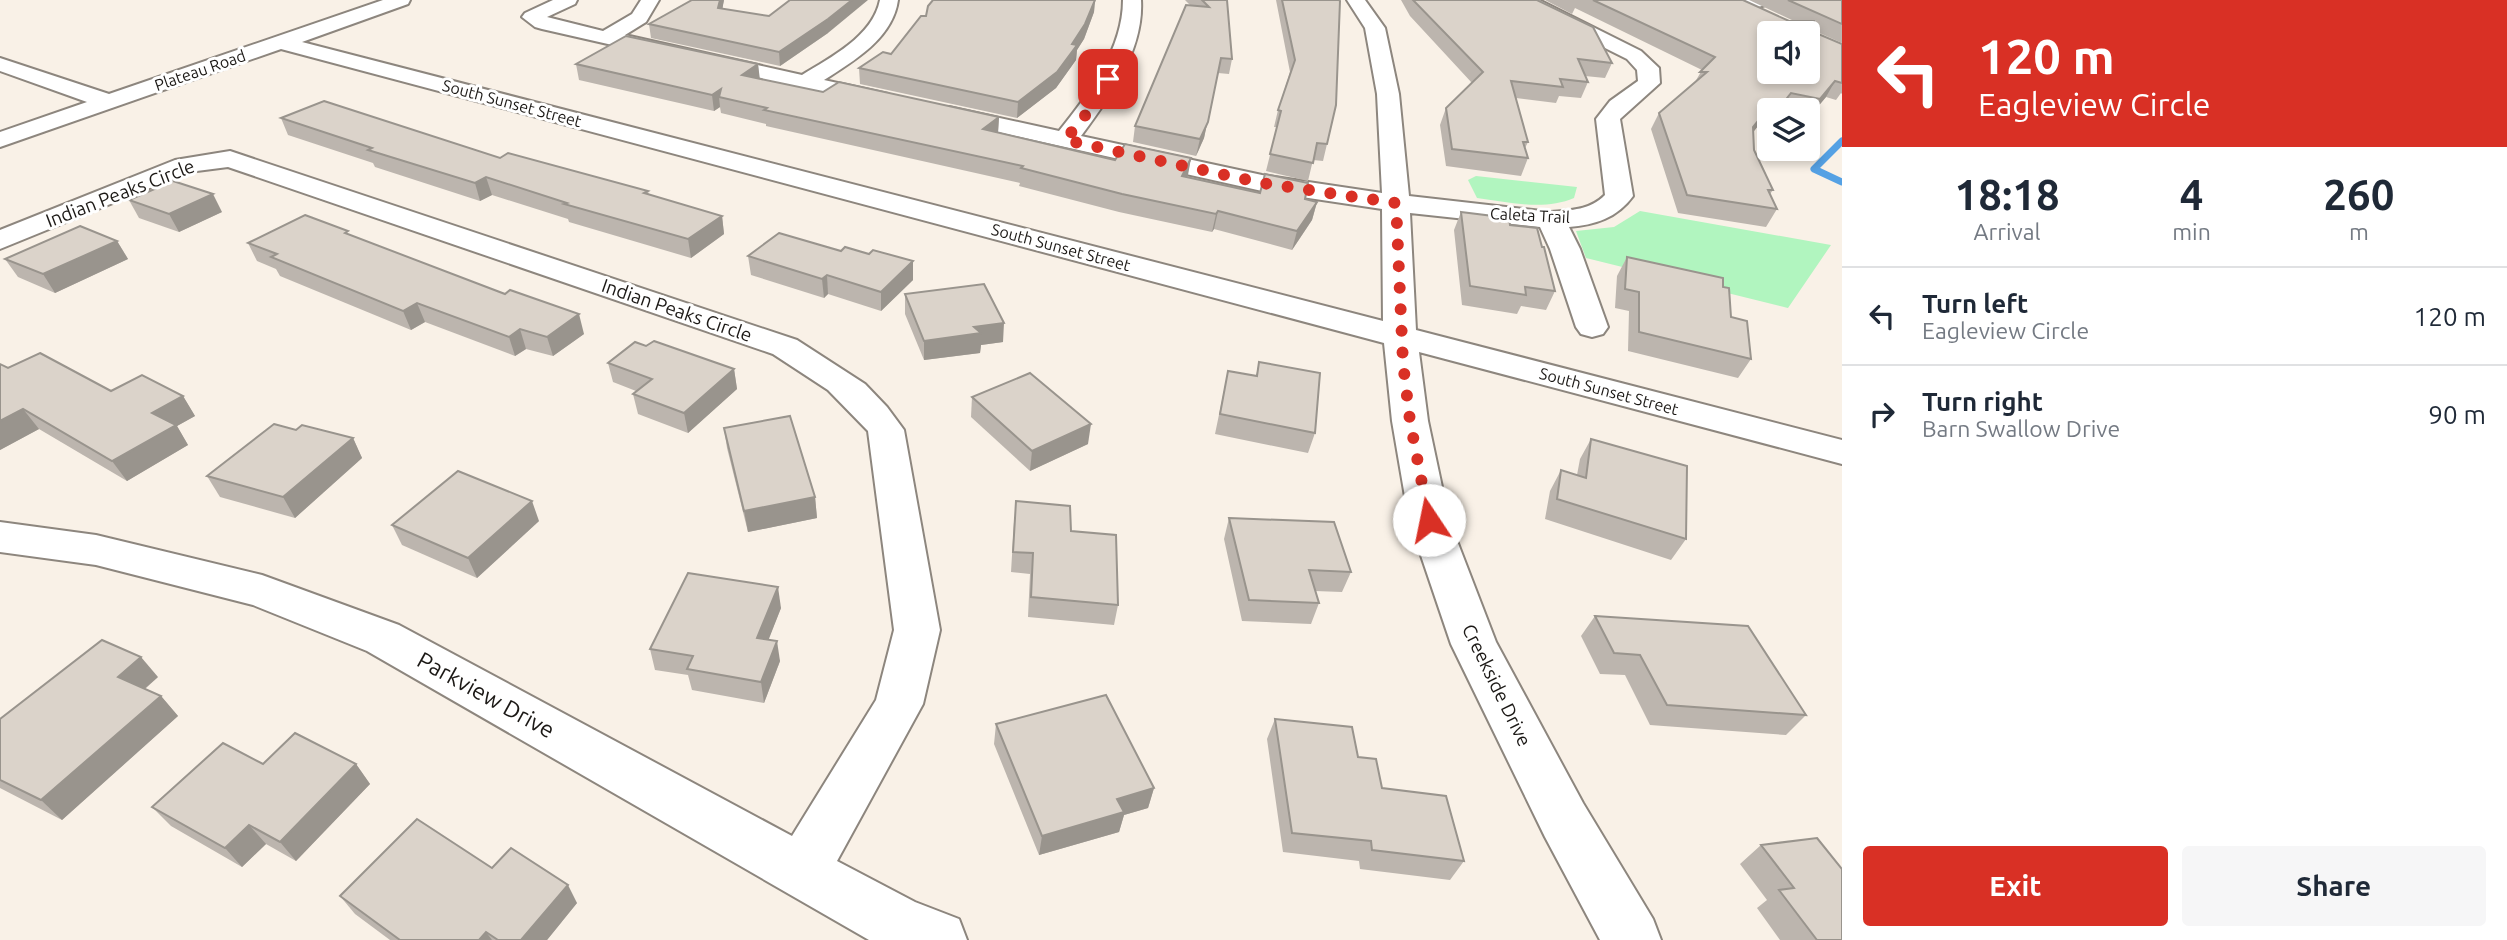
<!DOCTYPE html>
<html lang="en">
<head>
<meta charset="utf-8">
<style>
	body { margin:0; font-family:Ubuntu,sans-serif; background:#f6f6f7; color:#1f2937; height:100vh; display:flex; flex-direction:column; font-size:26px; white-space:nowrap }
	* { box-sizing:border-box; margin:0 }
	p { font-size:23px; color:#747a83 }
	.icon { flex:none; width:38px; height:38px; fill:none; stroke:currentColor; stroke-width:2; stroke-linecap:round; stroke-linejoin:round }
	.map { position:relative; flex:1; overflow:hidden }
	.side { display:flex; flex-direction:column; background:#fff; width:665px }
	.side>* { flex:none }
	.guide { background:#d93025; color:#fff; overflow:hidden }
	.tools { position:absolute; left:1757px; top:21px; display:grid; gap:14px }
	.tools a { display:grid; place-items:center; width:63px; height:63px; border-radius:7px; background:#fff; box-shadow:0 4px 10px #0003; font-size:35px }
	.pin { position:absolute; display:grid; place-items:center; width:60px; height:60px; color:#fff; margin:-30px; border-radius:14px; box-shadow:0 4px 10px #0006 }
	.me { position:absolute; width:77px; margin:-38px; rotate:349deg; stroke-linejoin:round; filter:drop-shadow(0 0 5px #0008) }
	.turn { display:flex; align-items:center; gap:24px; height:147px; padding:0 21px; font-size:32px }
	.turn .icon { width:91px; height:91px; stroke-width:2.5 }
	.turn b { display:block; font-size:49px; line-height:60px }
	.eta { display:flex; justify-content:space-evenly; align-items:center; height:119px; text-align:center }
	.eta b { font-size:42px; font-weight:600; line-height:49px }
	.action { display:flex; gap:14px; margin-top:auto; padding:14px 21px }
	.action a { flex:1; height:80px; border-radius:7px; background:#d93025; color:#fff; font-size:28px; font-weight:600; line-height:80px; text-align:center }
	.action a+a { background:#f6f6f7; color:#1f2937 }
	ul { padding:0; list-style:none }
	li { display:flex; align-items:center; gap:21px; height:98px; padding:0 21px; border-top:2px solid #e0e1e3 }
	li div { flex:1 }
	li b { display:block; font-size:26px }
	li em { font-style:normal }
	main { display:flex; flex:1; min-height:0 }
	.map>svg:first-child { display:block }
	.green { fill:#b1f5bf }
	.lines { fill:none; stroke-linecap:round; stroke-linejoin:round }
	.stream { stroke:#55a1e4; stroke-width:7 }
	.minor-casing { stroke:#8d867e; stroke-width:4 }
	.minor { fill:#fff; fill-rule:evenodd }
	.wall { fill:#bcb5ae }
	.shaded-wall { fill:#99948d }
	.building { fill:#dbd3ca; stroke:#99948d; stroke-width:2; fill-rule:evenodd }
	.route { stroke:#d93025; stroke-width:12; stroke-dasharray:0 21.6 }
	.labels { text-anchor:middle; stroke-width:6; stroke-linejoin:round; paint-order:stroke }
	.far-street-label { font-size:16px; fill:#1b1815; stroke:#fff }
	.street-label { font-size:19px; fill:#1b1815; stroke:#fff }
	.near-street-label { font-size:23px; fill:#1b1815; stroke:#fff }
</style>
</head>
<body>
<main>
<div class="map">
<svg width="1842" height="940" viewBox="0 0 1842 940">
	<rect width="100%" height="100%" fill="#f9f1e7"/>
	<g class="green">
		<path d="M1476,176L1577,187L1574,198C1544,211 1508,202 1477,198L1468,180Z"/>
		<polygon points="1640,211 1831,245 1788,308 1586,258 1576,231 1614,227"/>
	</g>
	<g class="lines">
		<polyline class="stream" points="1842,141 1814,169 1842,182"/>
		<g class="minor-casing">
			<g id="minor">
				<path d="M383,0H410L408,4L302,42L1383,321L1382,209L1262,191L949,121L941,119L937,114L941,109L949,107L1059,131C1089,94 1123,49 1123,0H1141C1144,50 1110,97 1081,136L1262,175L1382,193L1377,94L1365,28L1347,0H1365L1385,28L1399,94L1409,196L1551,212C1572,210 1590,210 1605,195L1596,119L1610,101L1638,81L1637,70L1627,59L1517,4L1515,0H1539L1641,51L1659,68L1660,83L1620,119L1633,196C1617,218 1595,225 1569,227L1580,249L1608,327L1603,334L1592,337L1581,334L1576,327L1550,249L1540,227L1410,213L1416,330L1842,440V464L1419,352L1428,421L1449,520L1496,642L1583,803L1653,919L1661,940H1600L1545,837L1451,644L1409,520L1392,421L1384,343L281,49L0,147V132L87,102L0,71V58L109,94Z"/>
				<path d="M553,0H577L575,4L547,17L603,31L632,14L641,0H659L646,22L625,35L802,75C831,57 873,36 880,0H898C893,38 854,61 824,80L888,94L891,99L888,104L880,106L542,29L535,27L522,17L525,13Z"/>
				<polygon points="1705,0 1771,0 1769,4 1744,11 1707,4"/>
				<polygon points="230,151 797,340 865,384 887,407 904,430 940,630 923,704 837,861 915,902 959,919 967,940 869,940 367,651 253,605 96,565 0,552 0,522 96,535 262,575 399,625 792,836 876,700 894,630 868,431 828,390 773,354 228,167 189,172 0,249 0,230 175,160"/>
			</g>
		</g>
		<use href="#minor" class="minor"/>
	</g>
	<g class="wall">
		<polygon points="724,0 722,9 828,33 780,66 651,38 649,24"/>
		<polygon points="933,0 1095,0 1094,12 1084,39 1077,50 1076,60 1056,88 1017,118 860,84 859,68 891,54 926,16"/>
		<polygon points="1185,0 1227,0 1232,59 1229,74 1218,73 1204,138 1196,156 1133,142 1135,126 1191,6"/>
		<polygon points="1276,0 1339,0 1327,144 1323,161 1313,160 1308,181 1266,171 1277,127 1274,127 1278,110 1290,72"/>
		<polygon points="1401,0 1537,0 1612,63 1605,78 1585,76 1588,82 1581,98 1559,96 1556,103 1516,98 1528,142 1525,148 1528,158 1521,176 1446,166 1440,125 1446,108 1472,83 1410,16"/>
		<polygon points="1545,0 1743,0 1789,21 1794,21 1749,0 1842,0 1842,43 1815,31 1816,33 1842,44 1842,94 1841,93 1836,100 1826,97 1810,116 1808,115 1808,110 1781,109 1769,110 1769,118 1765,117 1753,132 1754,150 1773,190 1770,194 1777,209 1766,227 1678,213 1651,129 1659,113 1695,82 1702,70 1575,8 1572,14"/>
		<polygon points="576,64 758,64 759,79 823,92 999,117 998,132 1115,160 1191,158 1187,177 1260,193 1305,199 1317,202 1312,220 1292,250 1214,229 1212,232 1119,212 1019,186 1020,183 766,126 766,124 721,113 720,107 714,111 579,80"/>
		<polygon points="281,118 500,158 648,191 649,195 722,216 724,234 691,258 569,222 568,219 492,195 480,201 375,167 373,163 288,135"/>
		<polygon points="129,200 222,212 179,232 139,218"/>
		<polygon points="1461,212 1510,225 1542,247 1555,291 1546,310 1521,306 1517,314 1462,305 1454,230"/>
		<polygon points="350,235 584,334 553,356 526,349 515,356 425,322 411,330 280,276 276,269 257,261 248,243"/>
		<polygon points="117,241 128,259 55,293 18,277 5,259"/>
		<polygon points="748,256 913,280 881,311 828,294 824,298 751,275"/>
		<polygon points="1627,257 1723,287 1731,317 1751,359 1738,378 1628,351 1629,311 1615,308 1617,276"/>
		<polygon points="905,294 1003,342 981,345 980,353 924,360 905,314"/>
		<polygon points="646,346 734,369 737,389 688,433 638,414 633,394 636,391 613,382 608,363"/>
		<polygon points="1259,362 1315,433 1308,453 1215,434 1228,371 1256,376"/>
		<polygon points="8,368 111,391 183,396 195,416 177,426 188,445 127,481 39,429 0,450"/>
		<polygon points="972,397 1088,444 1030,471 971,417"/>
		<polygon points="724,428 815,497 817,518 748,532 727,448"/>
		<polygon points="296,430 353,438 362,458 295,518 220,497 207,476"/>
		<polygon points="1591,439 1686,539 1671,560 1545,519 1550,491 1561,470 1577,475 1580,459"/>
		<polygon points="1229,518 1351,572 1342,592 1315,591 1319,603 1311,624 1242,621 1224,539"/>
		<polygon points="539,521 477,578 402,545 392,525"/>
		<polygon points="1014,522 1071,531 1118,605 1114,625 1028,617 1030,574 1011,572"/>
		<polygon points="781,608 768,640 780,661 764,703 692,690 688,675 655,670 650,649"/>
		<polygon points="1595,616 1806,715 1786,735 1650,725 1625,675 1600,674 1581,636"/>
		<polygon points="158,677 145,689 161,696 178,716 62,820 0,788 0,719"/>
		<polygon points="1275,719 1358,757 1382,788 1464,861 1450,880 1360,869 1359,861 1283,852 1267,739"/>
		<polygon points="996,724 1154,788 1148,808 1124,815 1119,832 1039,855 994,744"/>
		<polygon points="263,764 356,764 370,784 296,861 266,844 242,867 171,826 152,807"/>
		<polygon points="1761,845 1842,940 1780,940 1757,908 1767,900 1740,864"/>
		<polygon points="492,868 577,903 547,940 390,940 355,914 340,896"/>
	</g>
	<g class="shaded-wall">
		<polygon points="720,0 724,0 720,22 718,8"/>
		<polygon points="852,0 868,0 828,33 780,66 779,52"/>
		<polygon points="1095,0 1094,12 1084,39 1077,50 1076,60 1056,88 1017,118 1018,102 1072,44"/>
		<polygon points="1221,58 1204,138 1196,156 1200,139"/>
		<polygon points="758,64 760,80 742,75"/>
		<polygon points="1835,81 1826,97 1810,116 1820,99"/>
		<polygon points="721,89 719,97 720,107 714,111 712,95"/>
		<polygon points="1791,93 1781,110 1778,110 1783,103"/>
		<polygon points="1774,101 1765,117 1744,144 1753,127"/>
		<polygon points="999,117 998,133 983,129"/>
		<polygon points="1191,158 1188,175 1179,194 1182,176"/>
		<polygon points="486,177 492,195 480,201 475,183"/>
		<polygon points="213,194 222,212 179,232 169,214"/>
		<polygon points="1317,202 1312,220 1292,250 1297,231"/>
		<polygon points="1218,211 1214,229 1212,232 1216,214"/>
		<polygon points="722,216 724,234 691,258 688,239"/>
		<polygon points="117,241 128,259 55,293 43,274"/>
		<polygon points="913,261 913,280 881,311 881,292"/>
		<polygon points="827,275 828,294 824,298 822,279"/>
		<polygon points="417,303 425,322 411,330 403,311"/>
		<polygon points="579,314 584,334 553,356 547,337"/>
		<polygon points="1004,323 1003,342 981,345 980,353 924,360 924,341 974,327"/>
		<polygon points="520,329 526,349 515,356 509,337"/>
		<polygon points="734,369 737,389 688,433 684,413"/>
		<polygon points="183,396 195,416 177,426 188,445 127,481 112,461 152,413"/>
		<polygon points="23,409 39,429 0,450 0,421"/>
		<polygon points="1091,424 1088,444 1030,471 1032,451"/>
		<polygon points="353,438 362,458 295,518 283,497"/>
		<polygon points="815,497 817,518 748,532 744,511"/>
		<polygon points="532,501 539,521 477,578 468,558"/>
		<polygon points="778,587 781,608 761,659 757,638"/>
		<polygon points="777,641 780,661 764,703 761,682"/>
		<polygon points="141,657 158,677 135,697 118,677"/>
		<polygon points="161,696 178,716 62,820 41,800"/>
		<polygon points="356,764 370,784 296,861 280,842"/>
		<polygon points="1154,788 1148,808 1124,815 1119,832 1039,855 1042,836 1117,799"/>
		<polygon points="249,825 266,844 242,867 225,848"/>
		<polygon points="568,885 577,903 547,940 521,940"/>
		<polygon points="486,932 492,940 479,940"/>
	</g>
	<g class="building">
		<polygon points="692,0 720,0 718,8 769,16 790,0 852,0 828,19 779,52 649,24"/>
		<polygon points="933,0 1095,0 1085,24 1072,44 1077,45 1057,72 1018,102 859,68 883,52 891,54 921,16 926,16 928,6"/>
		<polygon points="1202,0 1227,0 1232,59 1221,58 1208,122 1200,139 1135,126 1186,5 1209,7"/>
		<polygon points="1282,0 1339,0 1340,1 1336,105 1327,144 1317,143 1313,163 1270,154 1281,111 1278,110 1295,60"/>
		<polygon points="1413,0 1537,0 1593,27 1612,63 1578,59 1588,82 1560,79 1563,87 1511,81 1528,142 1523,142 1528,158 1452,149 1446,108 1483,72"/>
		<path d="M1593,0H1743L1789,21H1814L1816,33L1842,44V83L1835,81L1820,99L1791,93L1783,103L1774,101L1753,127L1754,150L1773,190H1768L1777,209L1687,195L1659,113L1707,72H1700L1715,57ZM1769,33H1808V72H1769Z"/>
		<polygon points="1788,0 1842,0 1842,24"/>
		<polygon points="626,36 758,64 742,75 823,92 839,82 999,117 983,129 1115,160 1125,144 1191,158 1182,176 1260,193 1265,174 1308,183 1305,199 1317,202 1297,231 1218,211 1216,214 1122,194 1021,168 1023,166 764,110 767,108 719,97 721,89 712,95 576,64"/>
		<polygon points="324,101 500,158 508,153 648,191 644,193 722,216 688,239 564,204 567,203 486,177 475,183 368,150 372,148 281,118"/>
		<polygon points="173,181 213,194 169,214 129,200"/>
		<polygon points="1461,212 1509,218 1510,225 1537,228 1542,247 1544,247 1555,291 1525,287 1526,295 1470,286"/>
		<polygon points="305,215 348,231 345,233 505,294 510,290 579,314 547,337 520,329 509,337 417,303 403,311 271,257 277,254 248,243"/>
		<polygon points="80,226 117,241 43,274 5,259"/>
		<polygon points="779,233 841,251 845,247 869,254 873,250 913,261 881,292 827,275 822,279 748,256"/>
		<polygon points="1627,257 1723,278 1723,287 1729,288 1731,317 1747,321 1751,359 1639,332 1639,292 1625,289"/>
		<polygon points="984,284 1004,323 974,327 981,333 924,341 905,294"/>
		<polygon points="654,341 734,369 684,413 633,394 652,379 608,363 635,342 646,346"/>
		<polygon points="40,353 111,391 142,375 183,396 152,413 176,425 112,461 23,409 0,421 0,364 8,368"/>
		<polygon points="1259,362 1320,373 1315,433 1220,414 1228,371 1257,376"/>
		<polygon points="1030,373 1091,424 1032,451 972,397"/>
		<polygon points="790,416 815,497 744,511 724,428"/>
		<polygon points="274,424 296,430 302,425 353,438 283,497 207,476"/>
		<polygon points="1591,439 1687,466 1686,539 1557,499 1561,470 1586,478"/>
		<polygon points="458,471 532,501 468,558 392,525"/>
		<polygon points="1016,501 1070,506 1071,531 1116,535 1118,605 1031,597 1033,553 1013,552"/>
		<polygon points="1229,518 1334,522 1351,572 1309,570 1319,603 1249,600"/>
		<polygon points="688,573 778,587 757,638 777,641 761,682 687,669 693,656 650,649"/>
		<polygon points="1595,616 1748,626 1806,715 1667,705 1640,655 1614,653"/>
		<polygon points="102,640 141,657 118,677 161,696 41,800 0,780 0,719"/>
		<polygon points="1106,695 1154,788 1117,799 1124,812 1042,836 996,724"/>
		<polygon points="1275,719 1352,727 1358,757 1376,759 1382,788 1446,796 1464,861 1372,850 1371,841 1292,833"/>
		<polygon points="295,733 356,764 280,842 249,825 225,848 152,807 223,743 263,764"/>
		<polygon points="417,819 492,868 511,848 568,885 521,940 498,940 486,932 479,940 400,940 340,896"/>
		<polygon points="1817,838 1842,869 1842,940 1817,940 1779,890 1794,888 1761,845"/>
	</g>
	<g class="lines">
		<polyline class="route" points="1108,79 1092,107 1065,140 1262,183 1396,203 1403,363 1410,421 1429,520"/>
	</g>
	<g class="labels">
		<g class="far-street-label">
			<text transform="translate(200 70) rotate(-19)" y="6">Plateau Road</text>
			<text transform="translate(512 103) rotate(15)" y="6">South Sunset Street</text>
			<text transform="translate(1530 215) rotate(3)" y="6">Caleta Trail</text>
			<text transform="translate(1061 247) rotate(15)" y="6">South Sunset Street</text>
			<text transform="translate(1609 391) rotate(15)" y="6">South Sunset Street</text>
		</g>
		<g class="street-label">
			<text transform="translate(120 193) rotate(-21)" y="7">Indian Peaks Circle</text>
			<text transform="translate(677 310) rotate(19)" y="7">Indian Peaks Circle</text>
			<text transform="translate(1497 685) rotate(64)" y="7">Creekside Drive</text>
		</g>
		<g class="near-street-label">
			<text transform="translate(486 695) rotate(29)" y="8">Parkview Drive</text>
		</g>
	</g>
</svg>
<div class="tools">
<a><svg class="icon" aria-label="sound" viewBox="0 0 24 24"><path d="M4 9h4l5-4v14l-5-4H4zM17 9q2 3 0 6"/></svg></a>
<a><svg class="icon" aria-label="layers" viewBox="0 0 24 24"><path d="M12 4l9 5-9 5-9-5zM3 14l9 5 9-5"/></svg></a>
</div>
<div class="pin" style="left:1108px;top:79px;background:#d93025"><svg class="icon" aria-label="arrive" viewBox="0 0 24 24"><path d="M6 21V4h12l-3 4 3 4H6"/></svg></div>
<svg class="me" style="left:1429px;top:520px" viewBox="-20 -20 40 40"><circle r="19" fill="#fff"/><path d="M0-13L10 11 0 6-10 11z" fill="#d93025"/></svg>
</div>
<section class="side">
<div class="guide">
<div class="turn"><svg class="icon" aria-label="left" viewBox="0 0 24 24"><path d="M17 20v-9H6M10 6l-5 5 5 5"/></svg><div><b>120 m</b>Eagleview Circle</div></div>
</div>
<div class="eta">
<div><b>18:18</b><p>Arrival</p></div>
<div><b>4</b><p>min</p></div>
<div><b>260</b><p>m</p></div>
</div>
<ul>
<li><svg class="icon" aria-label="left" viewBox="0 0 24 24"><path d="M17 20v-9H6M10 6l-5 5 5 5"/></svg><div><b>Turn left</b><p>Eagleview Circle</p></div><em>120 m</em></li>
<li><svg class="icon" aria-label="right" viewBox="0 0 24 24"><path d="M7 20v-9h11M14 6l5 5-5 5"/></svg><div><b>Turn right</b><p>Barn Swallow Drive</p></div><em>90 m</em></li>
</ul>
<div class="action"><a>Exit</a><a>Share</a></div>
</section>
</main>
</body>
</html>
